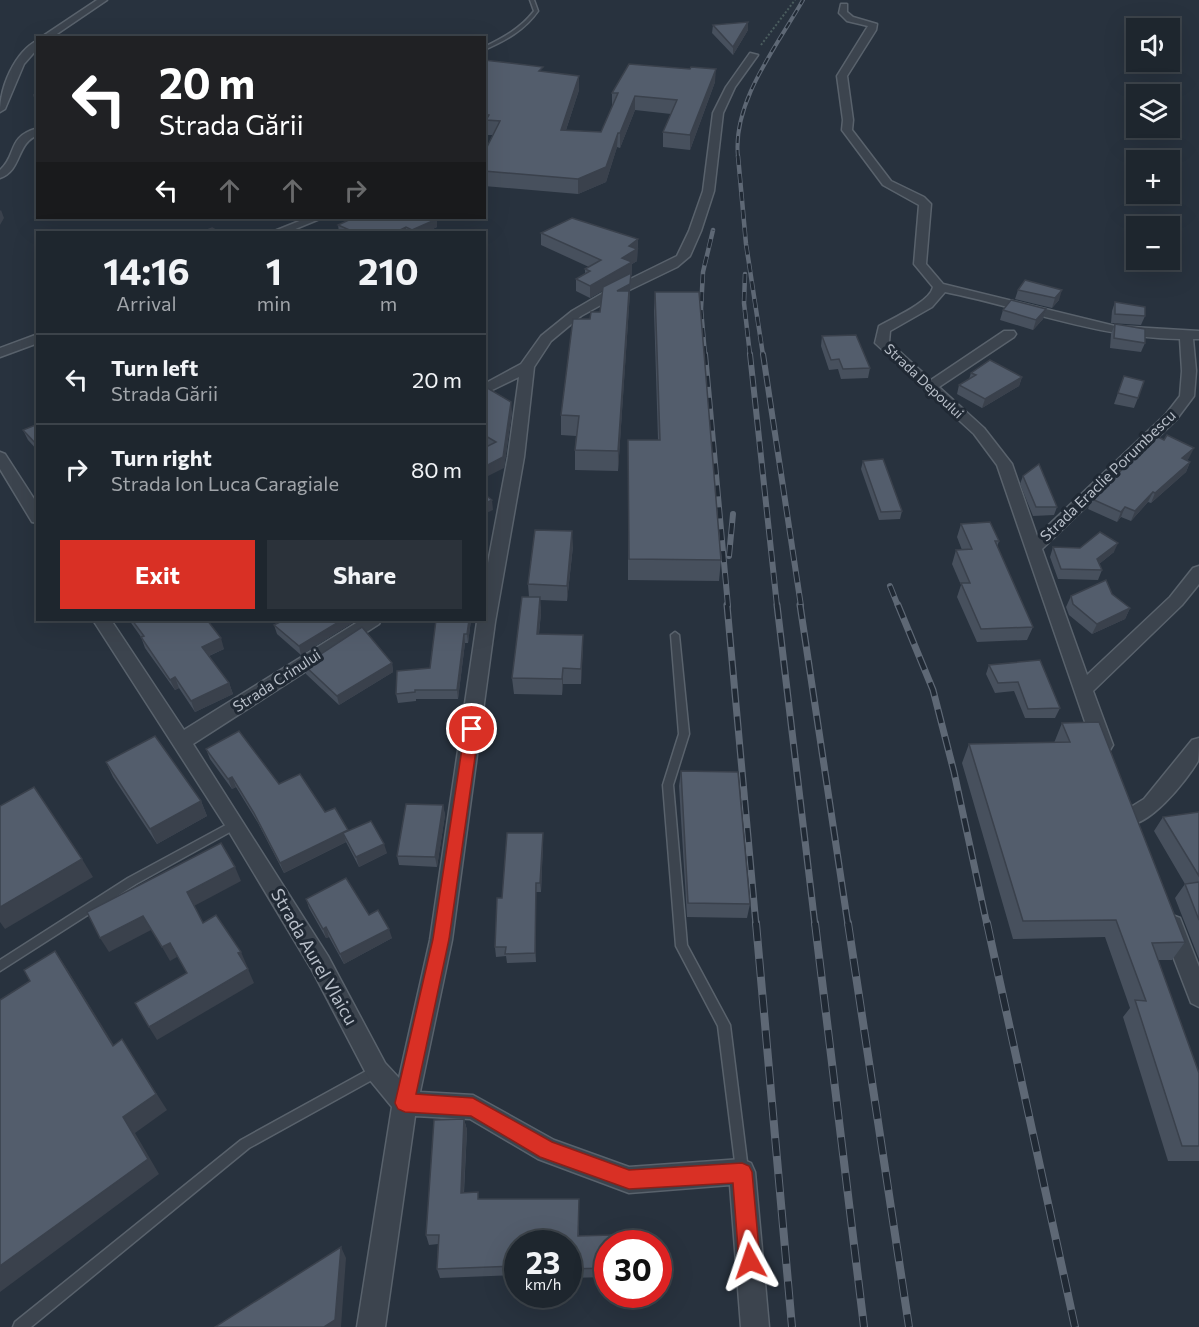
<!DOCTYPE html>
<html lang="en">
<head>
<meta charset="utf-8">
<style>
	body { margin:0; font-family:Commissioner,sans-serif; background:#2b323a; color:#f1f3f6; height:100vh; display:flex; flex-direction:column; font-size:22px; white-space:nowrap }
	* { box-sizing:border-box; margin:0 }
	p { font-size:20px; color:#a1a5aa }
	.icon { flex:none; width:33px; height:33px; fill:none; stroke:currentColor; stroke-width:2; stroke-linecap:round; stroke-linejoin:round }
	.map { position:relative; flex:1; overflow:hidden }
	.sheet { position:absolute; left:36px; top:231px; width:450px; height:390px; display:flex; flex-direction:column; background:#1e262e; border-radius:0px; box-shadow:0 6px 24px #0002,0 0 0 2px #3c434a }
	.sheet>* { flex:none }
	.guide { position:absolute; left:36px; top:36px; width:450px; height:183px; border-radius:0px; box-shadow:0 6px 24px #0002,0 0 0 2px #3c434a; background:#202124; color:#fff; overflow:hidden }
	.tools { position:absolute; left:1126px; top:18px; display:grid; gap:12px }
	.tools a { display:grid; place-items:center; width:54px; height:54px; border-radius:0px; background:#1e262e; box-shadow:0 6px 24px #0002,0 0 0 2px #3c434a; font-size:30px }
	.speed { position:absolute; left:504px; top:1230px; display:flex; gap:12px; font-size:30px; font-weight:700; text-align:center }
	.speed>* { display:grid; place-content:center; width:78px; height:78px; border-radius:50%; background:#1e262e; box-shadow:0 6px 24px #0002,0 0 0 2px #3c434a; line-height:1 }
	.speed small { font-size:15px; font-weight:400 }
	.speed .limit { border:9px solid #d22; background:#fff; color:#111 }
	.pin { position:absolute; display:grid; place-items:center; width:51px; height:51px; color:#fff; margin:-26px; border:3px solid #fff; border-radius:50%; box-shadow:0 2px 6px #0007 }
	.me { position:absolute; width:66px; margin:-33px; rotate:355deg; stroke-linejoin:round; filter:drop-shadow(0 0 4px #0008) }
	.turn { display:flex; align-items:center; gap:21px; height:126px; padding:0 24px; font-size:27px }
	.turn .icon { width:78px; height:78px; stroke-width:2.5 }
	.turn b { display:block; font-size:42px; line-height:51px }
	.lanes { display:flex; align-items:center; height:57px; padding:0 24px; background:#0003; justify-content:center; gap:30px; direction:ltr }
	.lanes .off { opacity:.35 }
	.eta { display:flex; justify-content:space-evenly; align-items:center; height:102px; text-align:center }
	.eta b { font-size:36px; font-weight:700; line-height:42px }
	.primary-button { display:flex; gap:12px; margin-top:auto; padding:12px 24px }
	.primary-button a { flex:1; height:69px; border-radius:0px; background:#d93025; color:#fff; font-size:24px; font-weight:700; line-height:69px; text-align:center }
	.primary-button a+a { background:#2b323a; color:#f1f3f6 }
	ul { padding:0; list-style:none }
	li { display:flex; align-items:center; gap:18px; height:90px; padding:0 24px; border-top:2px solid #3c434a }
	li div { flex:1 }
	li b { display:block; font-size:22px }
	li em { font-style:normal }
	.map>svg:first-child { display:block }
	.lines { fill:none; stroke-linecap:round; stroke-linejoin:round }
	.service-casing { stroke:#59626c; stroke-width:3 }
	.minor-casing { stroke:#59626c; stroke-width:3 }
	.path { stroke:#4a5c5e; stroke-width:2; stroke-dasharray:2 2; stroke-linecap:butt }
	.service { fill:#3c444e; fill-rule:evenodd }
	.minor { fill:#3c444e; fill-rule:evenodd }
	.rail-far4-casing { stroke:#5e6875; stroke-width:4 }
	.rail-far3-casing { stroke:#5e6875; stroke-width:4.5 }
	.rail-far2-casing { stroke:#5e6875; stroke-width:6 }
	.rail-far1-casing { stroke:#5e6875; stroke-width:7 }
	.rail-casing { stroke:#5e6875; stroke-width:8 }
	.rail-far4 { stroke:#202934; stroke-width:2; stroke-dasharray:7; stroke-linecap:butt }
	.rail-far3 { stroke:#202934; stroke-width:3; stroke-dasharray:9; stroke-linecap:butt }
	.rail-far2 { stroke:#202934; stroke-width:4; stroke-dasharray:11; stroke-linecap:butt }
	.rail-far1 { stroke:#202934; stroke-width:4.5; stroke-dasharray:14; stroke-linecap:butt }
	.rail { stroke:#202934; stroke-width:6; stroke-dasharray:18; stroke-linecap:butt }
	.wall { fill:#47505d }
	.shaded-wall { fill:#3a414c }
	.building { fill:#535d6c; stroke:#3a414c; stroke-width:1.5 }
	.route { fill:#d93025; stroke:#8d1f18; stroke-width:1.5 }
	.labels { text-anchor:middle; stroke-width:6; stroke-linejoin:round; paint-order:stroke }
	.far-street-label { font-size:14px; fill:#b8bfc9; stroke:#202934 }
	.street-label { font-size:15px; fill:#b8bfc9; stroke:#202934 }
	.near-street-label { font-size:18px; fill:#b8bfc9; stroke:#202934 }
</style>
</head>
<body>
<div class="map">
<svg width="1199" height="1327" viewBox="0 0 1199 1327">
	<rect width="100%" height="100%" fill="#28323e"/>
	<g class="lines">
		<g class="service-casing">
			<g id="service">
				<path d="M530,0H534L538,11C525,30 505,41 484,50V47C503,38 521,28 534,11Z"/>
				<polygon points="675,632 679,635 689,734 673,785 687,945 730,1025 748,1170 746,1174 742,1176 738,1174 736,1170 718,1026 676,946 663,785 679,734 671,635"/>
				<polygon points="235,820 239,821 240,824 239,827 136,884 0,971 0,960 128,878"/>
				<polygon points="377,1065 381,1067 383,1071 381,1075 249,1148 31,1327 13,1327 15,1322 241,1140"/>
			</g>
		</g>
		<g class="minor-casing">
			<g id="minor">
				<polygon points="97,0 107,0 51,38 40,38"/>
				<path d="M841,4H847V12L853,17L877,24L876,30L847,76L853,120L852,130L891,181L924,197L931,204L926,264L943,284L1115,326L1199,331V339H1193L1196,371L1194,396L1176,420L1042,549L1087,675L1170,597L1193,568L1199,566V584L1182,605L1093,691L1113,745L1110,750L1103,752L1096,750L1093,745L997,465L974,434L875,343L879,326C893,318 930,302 933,287L914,264L919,205L883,185L842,130L843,120L837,76L868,26L847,21L839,13ZM945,292C1024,308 1098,338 1180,339L1182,371L1180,396L1166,414L1037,536L1012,464L984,428L939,387L1014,337L1016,334L1014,331H1004L931,380L889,342L890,331L932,307Z"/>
				<path d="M38,40V48L24,64L5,109L0,112C0,88 14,52 38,40Z"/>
				<polygon points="750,53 758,55 735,87 723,113 714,191 701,231 690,256 677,267 617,296 581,316 551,341 534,367 524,457 495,622 452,940 420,1092 473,1095 554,1140 629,1167 742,1159 751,1163 755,1172 769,1327 741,1327 730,1185 629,1193 538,1159 470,1119 415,1116 385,1327 357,1327 392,1107 369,1079 312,970 228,830 93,620 111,620 184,730 361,620 381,620 379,624 193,744 328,956 385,1063 399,1078 430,940 477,622 478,620 484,620 484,584 508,457 519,377 484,394 484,384 521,364 541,336 572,311 608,290 677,256 689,231 703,191 713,113 726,87"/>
				<path d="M38,128V135C16,143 22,171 0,178V170C18,154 6,137 38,128Z"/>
				<polygon points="307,218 322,218 288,232 272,232"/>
				<polygon points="38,334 38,343 0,357 0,348"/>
				<polygon points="0,452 5,454 38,505 38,523 32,522 0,469"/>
				<path d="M1199,738C1199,744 1199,755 1198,761C1187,780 1146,832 1123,824L1120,818L1123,812L1144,799L1192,740Z"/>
				<polygon points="1172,915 1180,918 1199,967 1199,1007 1191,1003 1161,925 1164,918"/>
			</g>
		</g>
		<polyline class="path" points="761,45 795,0"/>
		<use href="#service" class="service"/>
		<use href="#minor" class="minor"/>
		<g class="rail-far4-casing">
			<path id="rail-far4" d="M738,157C732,102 777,46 803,0"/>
		</g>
		<g class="rail-far3-casing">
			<g id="rail-far3">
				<polyline points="738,156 746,244 763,355"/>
				<polyline points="745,274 744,303 750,355"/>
				<polyline points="705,355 701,309 703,272 713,230"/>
			</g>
		</g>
		<g class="rail-far2-casing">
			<g id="rail-far2">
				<polyline points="705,354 728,606"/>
				<polyline points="750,354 777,606"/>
				<polyline points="763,354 801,606"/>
				<polyline points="729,556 733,514"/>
				<polyline points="890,586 898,606"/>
			</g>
		</g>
		<g class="rail-far1-casing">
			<g id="rail-far1">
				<polyline points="727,605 756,925"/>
				<polyline points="777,605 815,925"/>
				<polyline points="800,605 848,925"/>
				<polyline points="898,605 933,690 954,772 987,925"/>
			</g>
		</g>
		<g class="rail-casing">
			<g id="rail">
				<polyline points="756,923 792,1327"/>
				<polyline points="815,923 864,1327"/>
				<polyline points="848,923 909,1327"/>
				<polyline points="987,923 1075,1327"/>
			</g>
		</g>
		<use href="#rail-far4" class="rail-far4"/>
		<use href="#rail-far3" class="rail-far3"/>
		<use href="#rail-far2" class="rail-far2"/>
		<use href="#rail-far1" class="rail-far1"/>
		<use href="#rail" class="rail"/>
	</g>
	<g class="wall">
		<polygon points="748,22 748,30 733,55 712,33 713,25"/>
		<polygon points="484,60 543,72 579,76 579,90 566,130 601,132 612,107 612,93 715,82 690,150 663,147 663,132 671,114 635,110 620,148 617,147 606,182 578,194 484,186 484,153 493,135 487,135 487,129 484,128"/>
		<polygon points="338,225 437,227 426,232 339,232"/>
		<polygon points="541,233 638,239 637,261 632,264 632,274 631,275 630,292 618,471 575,470 575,450 576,436 561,435 561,415 590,319 600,312 602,291 590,298 576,291 576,279 585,274 585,269 589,267 541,245"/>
		<polygon points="1025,280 1059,300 1052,308 1015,299 1018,290"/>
		<polygon points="655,292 721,560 719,581 628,580 628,440 658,440 654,311"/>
		<polygon points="1115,302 1145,316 1141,325 1111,323 1112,311"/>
		<polygon points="1046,309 1043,319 1033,330 1000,320 1003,310"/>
		<polygon points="1115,324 1145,343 1141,352 1110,348 1111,334"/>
		<polygon points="822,336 870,368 868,378 841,379 838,369 829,370 821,346"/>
		<polygon points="971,373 1022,377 1019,386 982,408 957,394 959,385 969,379"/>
		<polygon points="1124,376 1138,398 1134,408 1114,404"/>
		<polygon points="484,386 512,412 504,468 487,447 484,445"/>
		<polygon points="38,424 38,451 28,440 23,430"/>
		<polygon points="1189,458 1187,460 1190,462 1186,472 1151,503 1148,502 1131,521 1121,517 1117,522 1088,509 1092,499"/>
		<polygon points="863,461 902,511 900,519 879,520 861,469"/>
		<polygon points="1023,476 1057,507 1054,515 1033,516 1020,484"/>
		<polygon points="961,524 999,541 997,547 1033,627 1027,640 977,642 957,597 961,585 952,564 956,550 962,550 957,537"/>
		<polygon points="573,546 567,601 540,600 541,613 539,634 583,635 581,684 563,684 562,695 514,694 512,678 529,597 528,584"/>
		<polygon points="1053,547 1114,552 1099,564 1102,570 1098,580 1058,579 1050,557"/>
		<polygon points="1112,594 1130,608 1125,619 1092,634 1069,615 1066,607 1071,596"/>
		<polygon points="129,620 207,620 224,649 209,656 229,683 233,694 195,712 179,688 175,690 145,648 141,637"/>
		<polygon points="284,620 352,620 352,623 301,655 277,634 274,625"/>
		<polygon points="436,620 471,620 468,643 465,643 458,699 416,699 416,701 398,703 396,694 430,668"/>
		<polygon points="1040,660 1060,708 1055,718 1025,718 1014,691 995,693 986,674 989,665"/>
		<polygon points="392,663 393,672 339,705 306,674 304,665"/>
		<polygon points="1062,723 1185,942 1172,960 1158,960 1199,1073 1199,1161 1168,1161 1123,1017 1130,1008 1105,937 1013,939 962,763 969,744 1054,743"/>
		<polygon points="206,749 279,784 325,812 348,831 387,853 359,867 346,842 284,873 258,823 236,787 232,789 210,759"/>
		<polygon points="106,762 201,801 207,816 157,844 113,777"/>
		<polygon points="681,771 750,904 747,918 687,917 679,786"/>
		<polygon points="443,805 445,815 437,867 399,865 397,856"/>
		<polygon points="1199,812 1199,959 1175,898 1185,884 1154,831 1163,817"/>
		<polygon points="543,843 541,892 536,892 536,962 507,963 506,956 496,957 495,947 502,898"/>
		<polygon points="306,899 369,915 392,938 344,964 329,937 326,938 309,908"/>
		<polygon points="464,1119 467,1130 464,1193 480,1199 579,1209 579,1236 608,1244 608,1277 568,1278 568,1244 518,1244 518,1275 440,1278 437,1269 438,1244 429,1245 426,1235"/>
	</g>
	<g class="shaded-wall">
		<polygon points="748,22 748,30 733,55 733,47"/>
		<polygon points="716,69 715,82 690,150 690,135"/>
		<polygon points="579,76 579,90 561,145 561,130"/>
		<polygon points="635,96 635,110 620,148 620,133"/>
		<polygon points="618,133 617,147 606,182 578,194 578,179"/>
		<polygon points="1,210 4,218 0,225 0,211"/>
		<polygon points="437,219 437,227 426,232 412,232 412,230"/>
		<polygon points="406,227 406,232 396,232"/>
		<polygon points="638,239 637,261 632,264 632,274 631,275 630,292 618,471 617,291 631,275 590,298 590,286 629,246"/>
		<polygon points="1062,290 1059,300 1052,308 1055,298"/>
		<polygon points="1046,309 1043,319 1033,330 1036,320"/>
		<polygon points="1022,377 1019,386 982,408 985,399"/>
		<polygon points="511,402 512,412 504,468 484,478 484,467 503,457"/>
		<polygon points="1194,448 1189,458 1178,468 1182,458"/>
		<polygon points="1190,462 1186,472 1151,503 1155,493"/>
		<polygon points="1153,492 1148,502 1131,521 1135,511"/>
		<polygon points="492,500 493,510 484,514 484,504"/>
		<polygon points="1125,507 1121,517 1117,522 1121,512"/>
		<polygon points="572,531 573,546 567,601 567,586"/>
		<polygon points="1118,543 1114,552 1094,568 1097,559"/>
		<polygon points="540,597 541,613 537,650 537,634"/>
		<polygon points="1130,608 1125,619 1092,634 1097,624"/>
		<polygon points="342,620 352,620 352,623 301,655 299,646"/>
		<polygon points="469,620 471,620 468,643 467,634"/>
		<polygon points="464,634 465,643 458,699 457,690"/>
		<polygon points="583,635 583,651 581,684 581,669"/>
		<polygon points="221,638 224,649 206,657 202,647"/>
		<polygon points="392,663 393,672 339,705 337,696"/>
		<polygon points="563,668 563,684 562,695 562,679"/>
		<polygon points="175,677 179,688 175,690 170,680"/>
		<polygon points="229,683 233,694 195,712 191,701"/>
		<polygon points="232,777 236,787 232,789 228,779"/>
		<polygon points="201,801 207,816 157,844 150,829"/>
		<polygon points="443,805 445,815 437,867 435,857"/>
		<polygon points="348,830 343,833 346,842 284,873 280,863"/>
		<polygon points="543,833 543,843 541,892 540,883"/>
		<polygon points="384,844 387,853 359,867 356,857"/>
		<polygon points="82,859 93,877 5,929 0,922 0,907"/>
		<polygon points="235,867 241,881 194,906 187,892"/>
		<polygon points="536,883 536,962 535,953"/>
		<polygon points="143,916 151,930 109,952 100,938"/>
		<polygon points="326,927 329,937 326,938 323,929"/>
		<polygon points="389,929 392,938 344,964 340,954"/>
		<polygon points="170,943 177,957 170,961 162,947"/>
		<polygon points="55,951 67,969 125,1063 113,1046"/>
		<polygon points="241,952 247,966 245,967 238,953"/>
		<polygon points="248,969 254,983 157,1040 149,1027"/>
		<polygon points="122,1039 167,1110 135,1133 159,1174 0,1292 0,1266 123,1117"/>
		<polygon points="464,1119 467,1130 463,1203 461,1193"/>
		<polygon points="341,1247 346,1258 341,1327 324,1327"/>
	</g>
	<g class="building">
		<polygon points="748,22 733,47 713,25"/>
		<polygon points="484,60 543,67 539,71 579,76 561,130 601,132 618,93 612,93 629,64 690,69 691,67 716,69 690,135 663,132 677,100 635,96 620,133 618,133 606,167 578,179 484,171 484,153 500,121 486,120 489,115 484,114"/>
		<polygon points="34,95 38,95 38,108"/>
		<polygon points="353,218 434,218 437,219 412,230 406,227 396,232 354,232 338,225"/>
		<polygon points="572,218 638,239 629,246 637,249 622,258 632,262 590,286 576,279 590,271 585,269 601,260 541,233"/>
		<polygon points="212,228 219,232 202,232"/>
		<polygon points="631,273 630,284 617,291 629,291 618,451 575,450 579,416 561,415 573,319 590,319 591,312 600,312 603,287"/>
		<polygon points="1025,280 1062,290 1055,298 1018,290"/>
		<polygon points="655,292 699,292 721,560 629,559 628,440 660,440"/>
		<polygon points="1011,300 1046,309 1036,320 1003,310"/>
		<polygon points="1115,302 1145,307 1145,316 1115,314"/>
		<polygon points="1115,324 1145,329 1145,343 1114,338"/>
		<polygon points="856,335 870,368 843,369 839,359 831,360 822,336"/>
		<polygon points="990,360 1022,377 985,399 959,385 976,375 971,373"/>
		<polygon points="1124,376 1144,381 1138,398 1118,393"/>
		<polygon points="484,386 511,402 503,457 484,467 484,448 496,442 484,435 484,416 486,409 484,410"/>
		<polygon points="38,424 38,446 23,430"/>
		<polygon points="1167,435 1194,448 1182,458 1190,462 1155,493 1153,492 1135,511 1125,507 1121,512 1092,499 1156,436 1164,440"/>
		<polygon points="883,459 902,511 881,512 863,461"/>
		<polygon points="1039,464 1057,507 1036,507 1023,476"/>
		<polygon points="484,494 492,500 484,504"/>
		<polygon points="990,522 999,541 995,541 1033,627 981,629 961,583 970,583 956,550 972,549 961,524"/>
		<polygon points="535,530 572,531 567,586 528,584"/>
		<polygon points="1100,532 1118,543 1097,559 1102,570 1061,569 1053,547 1080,548"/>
		<polygon points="1106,580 1112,594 1130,608 1097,624 1073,604 1071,596"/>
		<polygon points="522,597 540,597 537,634 583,635 581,669 563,668 562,679 512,678"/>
		<polygon points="132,620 207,620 221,638 202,647 229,683 191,701 175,677 170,680 141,637 144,636"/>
		<polygon points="284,620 342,620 299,646 274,625"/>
		<polygon points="436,620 469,620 467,634 464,634 457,690 415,690 415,692 396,694 397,671 430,668"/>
		<polygon points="362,627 392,663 337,696 304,665"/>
		<polygon points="1040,660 1060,708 1028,709 1018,682 998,683 989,665"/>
		<polygon points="1099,722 1185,942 1152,943 1199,1073 1199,1146 1182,1146 1135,1000 1146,1001 1116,920 1023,921 969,744 1070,742 1062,723"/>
		<polygon points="239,731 279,784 300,774 325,812 335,808 348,830 280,863 254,813 232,777 228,779 206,749"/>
		<polygon points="155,736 201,801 150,829 106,762"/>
		<polygon points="681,771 738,772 750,904 688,903"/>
		<polygon points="34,787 82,859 0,907 0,806"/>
		<polygon points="406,804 443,805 435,857 397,856"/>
		<polygon points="1199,812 1199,876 1163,817"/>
		<polygon points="371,821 384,844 356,857 343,833"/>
		<polygon points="507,833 543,833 540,883 536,883 535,953 505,954 506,947 495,947 497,898 502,898"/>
		<polygon points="221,843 235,867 187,892 203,923 216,915 241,952 238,953 248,969 149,1027 135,1003 187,973 170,943 162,947 143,916 100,938 87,912"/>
		<polygon points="346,878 369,915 378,910 389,929 340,954 326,927 323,929 306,899"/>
		<polygon points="1199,882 1199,920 1185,884"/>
		<polygon points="55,951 113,1046 122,1039 156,1094 123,1117 148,1159 0,1266 0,1000 30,981 24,970"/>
		<polygon points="464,1119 461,1193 478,1192 478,1199 579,1199 578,1236 612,1235 612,1244 608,1244 608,1268 568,1269 568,1244 518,1244 518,1266 437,1269 439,1235 426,1235 434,1120"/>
		<polygon points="341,1247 335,1320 324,1327 215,1327"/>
	</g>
	<polygon class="route" points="472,724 477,725 479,729 449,939 416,1094 473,1098 552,1142 629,1170 742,1163 749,1166 752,1172 760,1261 757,1268 750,1271 742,1268 739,1261 733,1183 629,1189 540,1157 471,1116 405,1112 398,1109 395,1103 433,939 465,729 467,725"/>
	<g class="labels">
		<g class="far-street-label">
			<text transform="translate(924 381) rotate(43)" y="5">Strada Depoului</text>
		</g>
		<g class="street-label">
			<text transform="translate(1108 476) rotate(-44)" y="5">Strada Eraclie Porumbescu</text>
			<text transform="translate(277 681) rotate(-33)" y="5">Strada Crinului</text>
		</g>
		<g class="near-street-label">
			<text transform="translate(314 957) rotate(60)" y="6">Strada Aurel Vlaicu</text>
		</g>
	</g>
</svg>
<div class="tools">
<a><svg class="icon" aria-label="sound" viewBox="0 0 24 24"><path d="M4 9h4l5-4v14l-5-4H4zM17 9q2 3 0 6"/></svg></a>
<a><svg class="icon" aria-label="layers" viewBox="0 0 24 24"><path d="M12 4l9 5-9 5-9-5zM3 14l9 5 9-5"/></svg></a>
<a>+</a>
<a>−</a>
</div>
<div class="speed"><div>23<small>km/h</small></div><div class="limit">30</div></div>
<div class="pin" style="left:472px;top:729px;background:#d93025"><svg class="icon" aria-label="arrive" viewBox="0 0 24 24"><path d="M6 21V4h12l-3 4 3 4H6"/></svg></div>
<svg class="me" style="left:750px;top:1261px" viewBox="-20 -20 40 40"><path d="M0-17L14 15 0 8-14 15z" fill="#d93025" stroke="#fff" stroke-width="4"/></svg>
<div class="guide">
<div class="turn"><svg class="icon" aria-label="left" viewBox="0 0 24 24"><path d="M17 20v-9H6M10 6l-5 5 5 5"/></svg><div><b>20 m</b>Strada Gării</div></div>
<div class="lanes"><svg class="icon" aria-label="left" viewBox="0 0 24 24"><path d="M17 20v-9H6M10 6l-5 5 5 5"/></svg><svg class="icon off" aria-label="ahead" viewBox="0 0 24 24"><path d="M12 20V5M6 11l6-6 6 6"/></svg><svg class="icon off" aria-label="ahead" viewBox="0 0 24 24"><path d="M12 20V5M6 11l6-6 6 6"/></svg><svg class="icon off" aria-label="right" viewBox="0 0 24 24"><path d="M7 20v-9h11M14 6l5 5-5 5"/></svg></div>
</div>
<section class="sheet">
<div class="eta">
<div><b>14:16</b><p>Arrival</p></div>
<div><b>1</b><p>min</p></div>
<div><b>210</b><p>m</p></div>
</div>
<ul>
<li><svg class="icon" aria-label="left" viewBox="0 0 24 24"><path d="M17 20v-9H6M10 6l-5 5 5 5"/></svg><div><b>Turn left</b><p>Strada Gării</p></div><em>20 m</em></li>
<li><svg class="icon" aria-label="right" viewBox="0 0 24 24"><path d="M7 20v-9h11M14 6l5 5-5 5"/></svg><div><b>Turn right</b><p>Strada Ion Luca Caragiale</p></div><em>80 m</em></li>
</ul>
<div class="primary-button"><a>Exit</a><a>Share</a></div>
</section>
</div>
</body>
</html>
